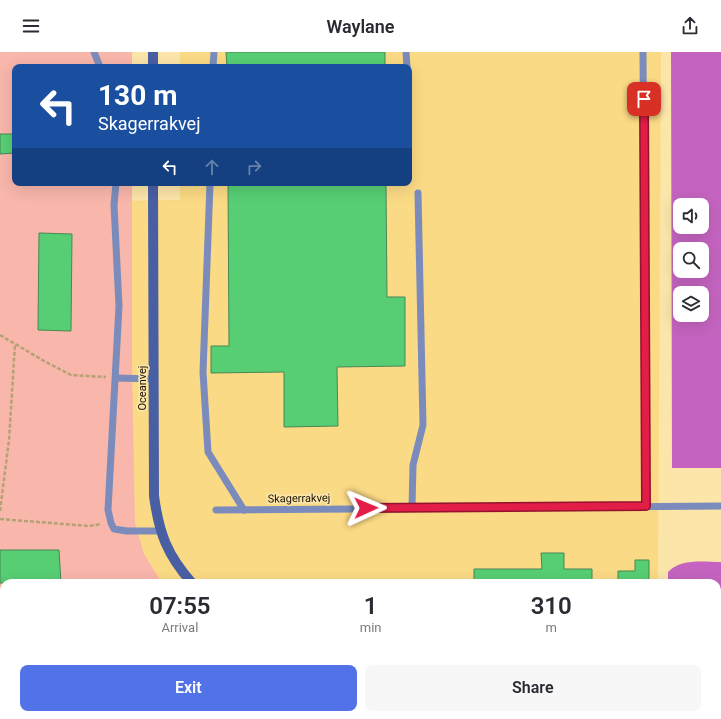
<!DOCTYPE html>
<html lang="en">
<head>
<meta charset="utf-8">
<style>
	body { margin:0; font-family:Roboto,sans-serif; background:#f7f7f7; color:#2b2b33; height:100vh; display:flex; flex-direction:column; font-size:15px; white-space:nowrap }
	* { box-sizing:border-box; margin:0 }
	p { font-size:13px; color:#7c7c81 }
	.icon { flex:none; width:22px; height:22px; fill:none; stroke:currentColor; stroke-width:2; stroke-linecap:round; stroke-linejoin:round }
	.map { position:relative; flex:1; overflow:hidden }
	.details { position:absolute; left:0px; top:527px; width:721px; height:140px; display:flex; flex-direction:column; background:#fff; border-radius:12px 12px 0 0; box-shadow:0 4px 16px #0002 }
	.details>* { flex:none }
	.hud { position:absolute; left:12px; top:12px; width:400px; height:122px; border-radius:8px; box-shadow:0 4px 16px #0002; background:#1a4fa0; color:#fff; overflow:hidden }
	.buttons { position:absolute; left:673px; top:146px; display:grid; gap:8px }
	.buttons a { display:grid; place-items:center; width:36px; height:36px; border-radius:8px; background:#fff; box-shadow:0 4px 16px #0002; font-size:20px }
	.pin { position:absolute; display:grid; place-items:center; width:34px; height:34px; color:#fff; margin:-17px; border-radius:8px; box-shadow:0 2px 6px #0006 }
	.me { position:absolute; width:44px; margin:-22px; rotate:89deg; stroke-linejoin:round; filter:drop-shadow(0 0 3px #0008) }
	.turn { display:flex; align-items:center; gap:14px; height:84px; padding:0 20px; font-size:18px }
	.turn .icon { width:52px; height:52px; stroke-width:2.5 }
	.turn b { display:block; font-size:28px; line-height:34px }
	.lanes { display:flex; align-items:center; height:38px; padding:0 20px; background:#0003; justify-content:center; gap:20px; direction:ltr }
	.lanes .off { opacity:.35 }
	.eta { display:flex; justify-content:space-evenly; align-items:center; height:68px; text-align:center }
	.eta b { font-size:24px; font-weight:600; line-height:28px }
	.primary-button { display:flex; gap:8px; margin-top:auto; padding:8px 20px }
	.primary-button a { flex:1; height:46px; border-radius:8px; background:#5272e7; color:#fff; font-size:16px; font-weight:600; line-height:46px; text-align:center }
	.primary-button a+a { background:#f7f7f7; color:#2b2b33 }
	header { display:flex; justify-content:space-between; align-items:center; height:52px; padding:0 20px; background:#fff; font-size:18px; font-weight:600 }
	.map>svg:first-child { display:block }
	.built { fill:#fbda85 }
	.green { fill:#f9b6ab }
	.water { fill:#c464c0; fill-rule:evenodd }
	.building { fill:#57ce74; stroke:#498755 }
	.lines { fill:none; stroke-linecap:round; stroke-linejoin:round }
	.path { stroke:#b4a274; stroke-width:2.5; stroke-dasharray:4 2; stroke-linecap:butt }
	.lane { stroke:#7b8cbc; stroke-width:7 }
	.secondary { stroke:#495fa4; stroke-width:10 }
	.route-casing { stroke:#92132f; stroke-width:10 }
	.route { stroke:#e11d48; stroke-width:7 }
	.labels { text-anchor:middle; stroke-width:3.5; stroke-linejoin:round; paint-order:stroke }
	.street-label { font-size:11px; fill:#181000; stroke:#fce5a9 }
</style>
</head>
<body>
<header><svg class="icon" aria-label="menu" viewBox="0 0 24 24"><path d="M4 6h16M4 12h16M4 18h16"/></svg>Waylane<svg class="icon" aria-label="share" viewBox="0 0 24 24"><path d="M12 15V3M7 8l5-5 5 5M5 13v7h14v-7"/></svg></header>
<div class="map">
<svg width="721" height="667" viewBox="0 0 721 667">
	<rect width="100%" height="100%" fill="#fce5a9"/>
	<polygon class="built" points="180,0 661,0 658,531 4,531 4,663 616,663 613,667 0,667 0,136 121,149 180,148 180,131 409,131 409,15 180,15"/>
	<polygon class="green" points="0,0 132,0 132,15 15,15 15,131 132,131 132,318 135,471 144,502 162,531 4,531 4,663 218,663 219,667 0,667"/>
	<g class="water">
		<path d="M671,0H721V416H672ZM680,153H702V175H680ZM680,197H702V219H680ZM680,241H702V263H680Z"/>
		<path d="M721,510V667H613L619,663H717V531H668V520C681,506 703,510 721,510Z"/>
	</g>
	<g class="building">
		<polygon points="226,0 385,0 385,15 227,15"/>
		<polygon points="0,82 15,82 15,101 0,102"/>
		<polygon points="228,131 386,131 387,245 405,245 405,314 337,315 338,374 284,375 284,320 211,321 211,294 229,294"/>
		<polygon points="39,181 72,182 71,279 38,278"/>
		<polygon points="0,498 59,498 61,531 0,531"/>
		<polygon points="541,501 564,501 564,517 592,517 592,531 474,531 474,517 542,517"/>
		<polygon points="635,508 649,508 649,531 618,531 618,519 635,519"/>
	</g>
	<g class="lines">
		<g class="path">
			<polyline points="0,283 44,309 71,323 106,325"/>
			<polyline points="0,459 9,388 15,292"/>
			<polyline points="0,467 89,474 101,472"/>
		</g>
		<g class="lane">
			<polyline points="94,0 100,15"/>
			<polyline points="406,0 407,15"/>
			<polyline points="643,0 646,454"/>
			<polyline points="213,15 214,0"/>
			<polyline points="116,131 114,153 119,254 108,458 111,471 114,477 127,479 161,479"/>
			<polyline points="210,131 203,320 208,400 244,458"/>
			<polyline points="116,326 154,327"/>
			<polyline points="412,456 413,413 423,373 418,141"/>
			<polyline points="216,458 721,454"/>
			<polyline points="0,660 4,660"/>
		</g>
		<g class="secondary">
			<polyline points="153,0 153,15"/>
			<path d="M153,131L154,444C159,481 167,503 192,531"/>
			<polyline points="244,667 244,663"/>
		</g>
	</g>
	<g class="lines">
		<g class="route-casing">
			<polyline id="route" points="366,456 646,454 644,47"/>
		</g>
		<use href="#route" class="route"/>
	</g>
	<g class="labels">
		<g class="street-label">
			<text transform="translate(142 336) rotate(-90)" y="4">Oceanvej</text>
			<text transform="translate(299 446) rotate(-1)" y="4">Skagerrakvej</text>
		</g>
	</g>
</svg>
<div class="buttons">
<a><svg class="icon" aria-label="sound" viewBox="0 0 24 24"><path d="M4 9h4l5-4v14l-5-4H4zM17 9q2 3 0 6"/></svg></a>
<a><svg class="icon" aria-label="search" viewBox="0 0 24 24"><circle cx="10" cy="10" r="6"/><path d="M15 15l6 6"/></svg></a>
<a><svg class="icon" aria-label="layers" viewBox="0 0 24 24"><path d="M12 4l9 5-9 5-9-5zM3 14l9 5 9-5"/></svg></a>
</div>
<div class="pin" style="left:644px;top:47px;background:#d93025"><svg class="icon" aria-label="arrive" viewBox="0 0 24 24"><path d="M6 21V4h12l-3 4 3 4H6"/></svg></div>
<svg class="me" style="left:366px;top:456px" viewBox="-20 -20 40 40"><path d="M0-17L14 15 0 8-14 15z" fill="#e11d48" stroke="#fff" stroke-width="4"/></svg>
<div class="hud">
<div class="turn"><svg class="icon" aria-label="left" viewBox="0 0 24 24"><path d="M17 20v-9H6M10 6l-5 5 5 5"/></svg><div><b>130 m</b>Skagerrakvej</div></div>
<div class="lanes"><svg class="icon" aria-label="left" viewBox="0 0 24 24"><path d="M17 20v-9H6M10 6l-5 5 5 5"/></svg><svg class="icon off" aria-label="ahead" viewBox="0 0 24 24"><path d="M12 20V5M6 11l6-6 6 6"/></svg><svg class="icon off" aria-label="right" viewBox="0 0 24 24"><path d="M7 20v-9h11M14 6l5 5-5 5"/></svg></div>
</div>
<section class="details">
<div class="eta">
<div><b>07:55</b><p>Arrival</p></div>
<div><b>1</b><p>min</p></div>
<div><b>310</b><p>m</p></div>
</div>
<div class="primary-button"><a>Exit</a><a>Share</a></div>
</section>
</div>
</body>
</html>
